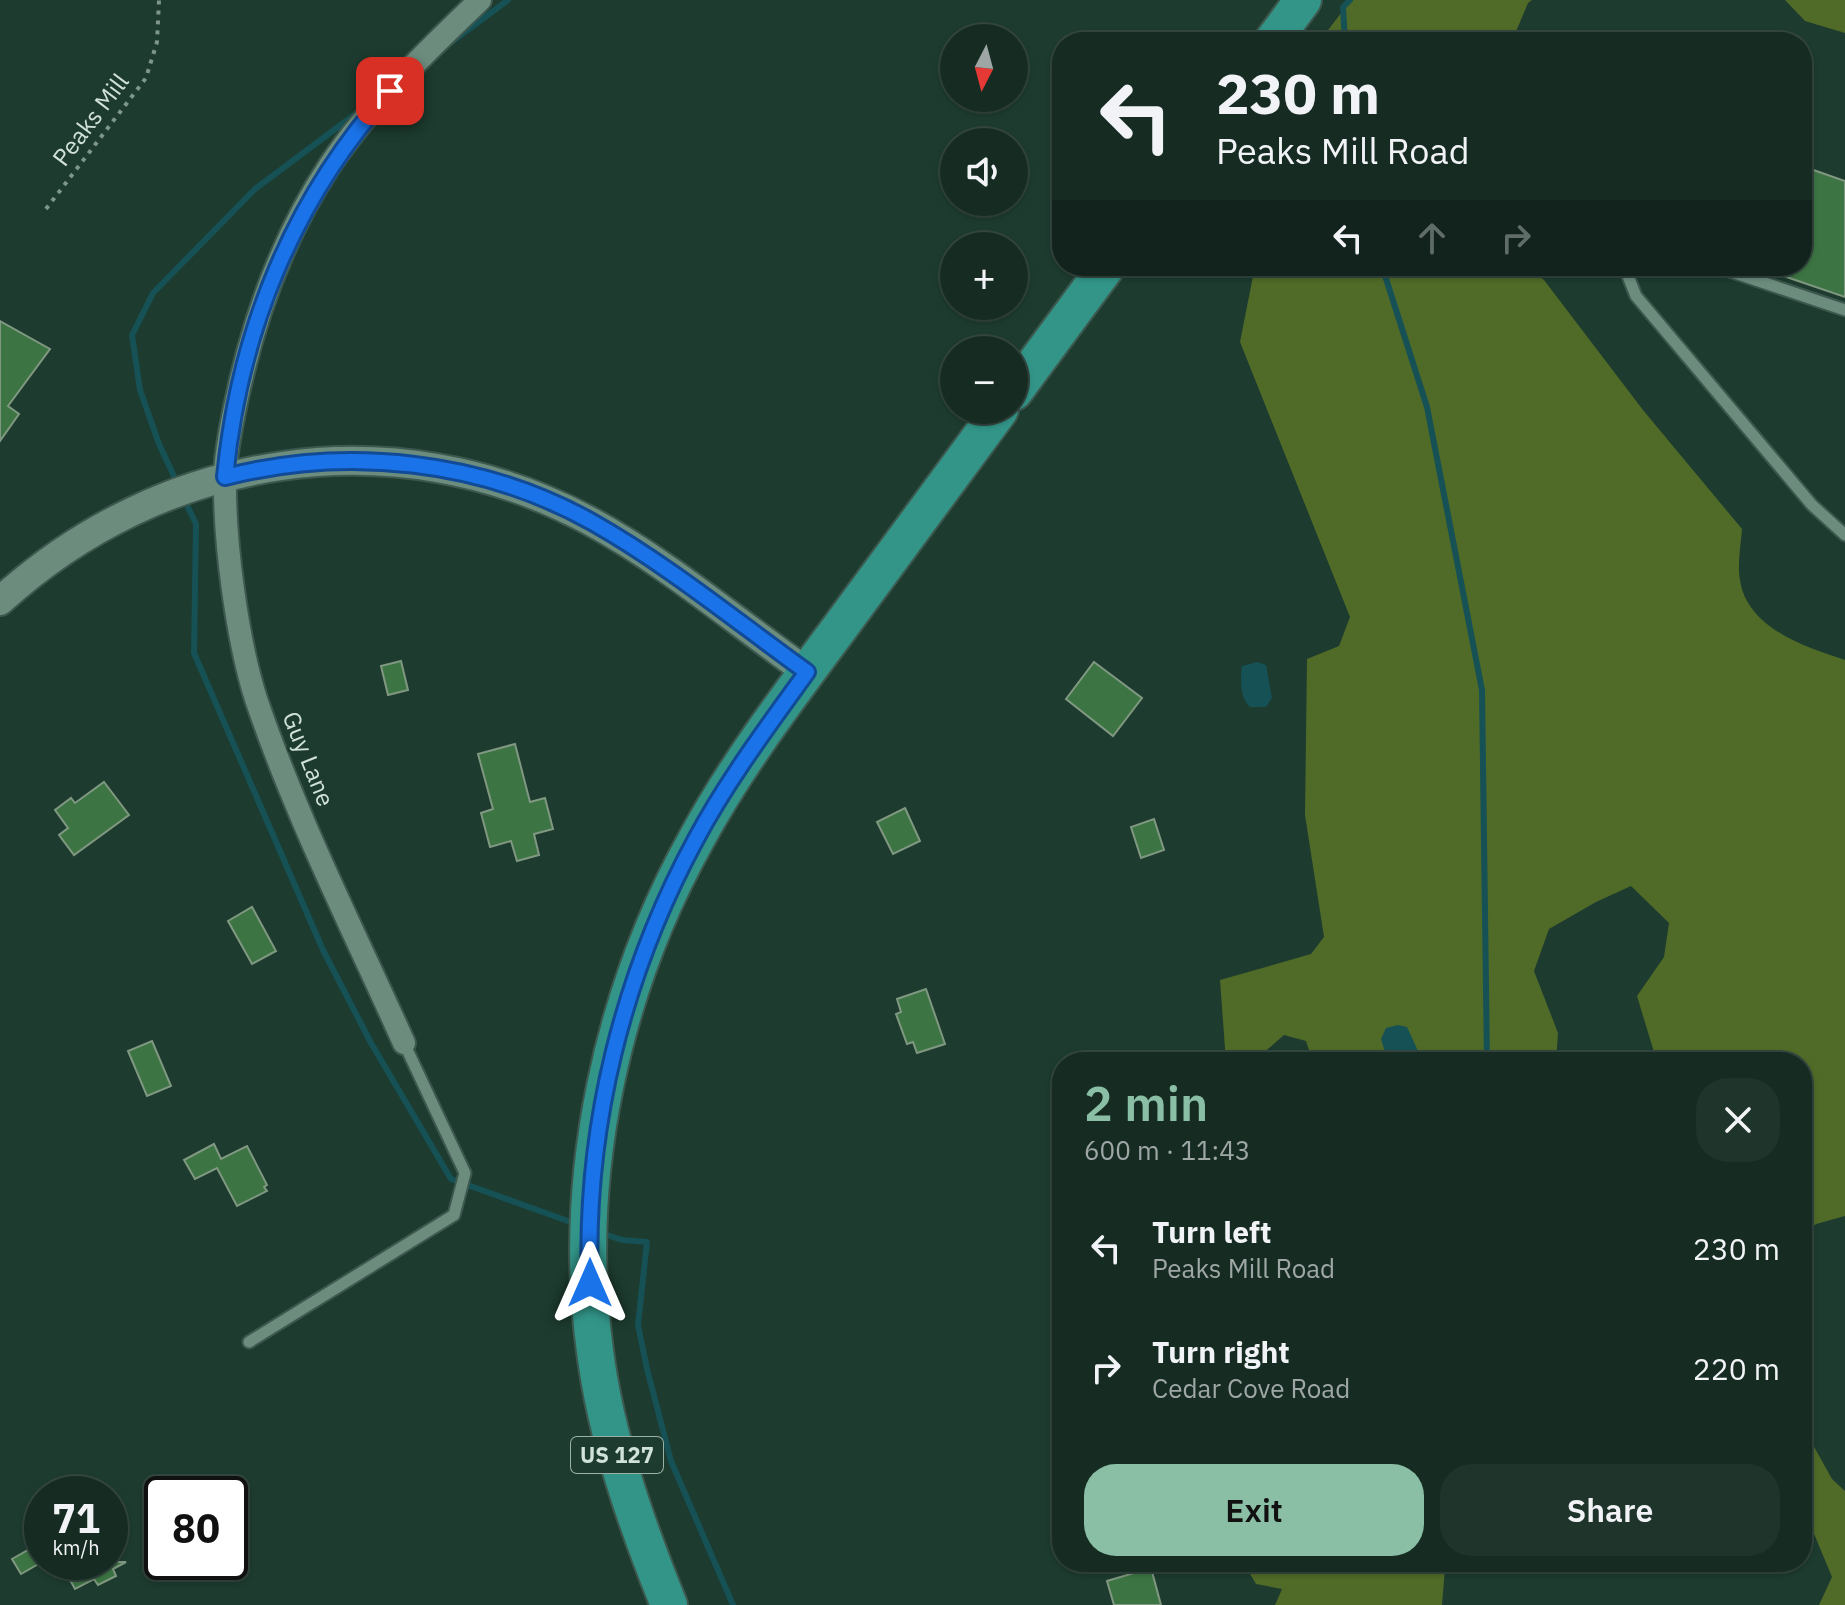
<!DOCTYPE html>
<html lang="en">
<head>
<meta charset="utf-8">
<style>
	body { margin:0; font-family:"IBM Plex Sans",sans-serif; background:#1f342b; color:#f1f3f6; height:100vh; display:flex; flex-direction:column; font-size:30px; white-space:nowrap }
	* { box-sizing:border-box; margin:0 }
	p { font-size:26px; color:#9ea7a6 }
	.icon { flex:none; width:44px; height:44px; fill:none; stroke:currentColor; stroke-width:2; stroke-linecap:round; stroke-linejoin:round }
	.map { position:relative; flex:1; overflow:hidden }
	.drawer { position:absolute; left:1052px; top:1052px; width:760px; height:520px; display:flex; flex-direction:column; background:#162c23; border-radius:32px; box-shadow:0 2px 6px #0004,0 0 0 2px #354841 }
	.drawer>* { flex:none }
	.hud { position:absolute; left:1052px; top:32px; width:760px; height:244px; border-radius:32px; box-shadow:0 2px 6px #0004,0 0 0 2px #354841; background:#162c23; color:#f1f3f6; overflow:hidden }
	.needle { width:52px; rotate:186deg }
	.controls { position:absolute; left:940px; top:24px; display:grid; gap:16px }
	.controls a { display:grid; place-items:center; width:88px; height:88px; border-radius:50%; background:#162c23; box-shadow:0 2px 6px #0004,0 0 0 2px #354841; font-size:40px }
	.speed { position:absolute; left:24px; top:1476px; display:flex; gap:16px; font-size:40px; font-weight:700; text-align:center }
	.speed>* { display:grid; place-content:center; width:104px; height:104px; border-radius:50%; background:#162c23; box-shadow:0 2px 6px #0004,0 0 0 2px #354841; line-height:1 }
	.speed small { font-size:20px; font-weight:400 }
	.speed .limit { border:4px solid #111; border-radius:12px; background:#fff; color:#111 }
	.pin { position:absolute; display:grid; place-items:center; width:68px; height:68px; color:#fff; margin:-34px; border-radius:16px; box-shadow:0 4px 12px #0006 }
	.me { position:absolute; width:88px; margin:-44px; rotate:0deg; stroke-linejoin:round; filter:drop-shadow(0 0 6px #0008) }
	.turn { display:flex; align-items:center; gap:28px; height:168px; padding:0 32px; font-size:36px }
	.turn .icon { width:104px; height:104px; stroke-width:2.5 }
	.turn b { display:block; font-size:56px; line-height:68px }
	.lanes { display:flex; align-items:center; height:76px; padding:0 32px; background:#0003; justify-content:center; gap:40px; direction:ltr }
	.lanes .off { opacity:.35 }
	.round { display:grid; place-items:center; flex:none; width:84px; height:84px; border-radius:32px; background:#1f342b }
	.summary { display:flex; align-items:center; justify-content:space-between; height:136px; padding:0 32px }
	h1 { font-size:48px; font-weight:600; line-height:60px; color:#8abfa5 }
	.action { display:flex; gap:16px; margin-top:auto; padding:16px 32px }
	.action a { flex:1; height:92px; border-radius:32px; background:#8abfa5; color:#111; font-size:32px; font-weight:600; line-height:92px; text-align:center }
	.action a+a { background:#1f342b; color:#f1f3f6 }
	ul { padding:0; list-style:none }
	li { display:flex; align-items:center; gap:24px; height:120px; padding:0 32px }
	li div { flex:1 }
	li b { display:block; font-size:30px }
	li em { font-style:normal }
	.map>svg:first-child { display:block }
	.forest { fill:#506a28 }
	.water { fill:#165156 }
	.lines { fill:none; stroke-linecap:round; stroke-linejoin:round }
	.stream { stroke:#165156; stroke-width:6 }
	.building { fill:#3c7543; stroke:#809881; stroke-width:2 }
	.service-casing { stroke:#3d584e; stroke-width:15 }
	.minor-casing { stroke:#3d584e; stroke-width:26 }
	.tertiary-casing { stroke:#3d584e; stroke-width:32 }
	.trunk-casing { stroke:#3d584e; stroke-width:40 }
	.path { stroke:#7f968c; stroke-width:4; stroke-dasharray:4 6; stroke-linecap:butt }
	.service { stroke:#6c8d7e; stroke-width:11 }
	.minor { stroke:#6c8d7e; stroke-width:22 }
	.tertiary { stroke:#6c8d7e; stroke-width:28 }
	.trunk { stroke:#329588; stroke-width:36 }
	.route-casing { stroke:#114b97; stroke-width:20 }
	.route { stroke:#1a73e8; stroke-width:14 }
	.labels { text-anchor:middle; stroke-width:6; stroke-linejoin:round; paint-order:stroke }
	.shield { fill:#1d3b2f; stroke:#9bb0a7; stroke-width:2 }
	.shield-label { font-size:22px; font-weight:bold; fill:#d1e2da }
	.street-label { font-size:24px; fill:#d1e2da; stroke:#1d3b2f }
</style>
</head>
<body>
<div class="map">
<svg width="1845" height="1605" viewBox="0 0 1845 1605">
	<rect width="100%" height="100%" fill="#1d3b2f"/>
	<g class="forest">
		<polygon points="1351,0 1532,0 1528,3 1515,34 1514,42 1319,42"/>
		<polygon points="1785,0 1845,0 1845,33 1805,21"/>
		<path d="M1255,266H1526L1544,280L1643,410L1742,529C1741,545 1737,564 1740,580C1747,628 1805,647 1845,660V1216L1816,1224L1802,1236V1062H1657L1637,996L1664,957L1669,923L1631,886L1596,902L1549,929L1534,971L1558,1033L1556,1062H1313L1306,1041L1284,1035L1253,1062H1226L1220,980L1311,954L1324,937L1305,815L1307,659L1339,646L1350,617L1240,342Z"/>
		<polygon points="1802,1412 1808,1436 1832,1479 1845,1491 1845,1605 1819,1605 1832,1577 1802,1505"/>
		<polygon points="1243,1562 1442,1562 1445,1568 1442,1605 1275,1605 1282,1589 1256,1584"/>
	</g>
	<g class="water">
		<path d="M1257,662L1266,665L1272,698L1266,707H1250C1240,698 1240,679 1242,666Z"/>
		<polygon points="1398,1025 1407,1027 1418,1051 1418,1062 1388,1062 1381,1039 1386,1028"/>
	</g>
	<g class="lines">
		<g class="stream">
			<polyline points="1345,42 1343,7 1350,0"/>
			<polyline points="450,43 508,0"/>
			<polyline points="1382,266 1427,407 1482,690 1487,1062"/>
			<polyline points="179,487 159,444 140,390 132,335 153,293 255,189 358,112"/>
			<polyline points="185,501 196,524 194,653 323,950 371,1043 451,1179 579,1225"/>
			<polyline points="601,1233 622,1240 647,1242 638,1325 647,1369 671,1461 733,1605"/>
		</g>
	</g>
	<g class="building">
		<polygon points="1802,166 1845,181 1845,297 1763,269 1763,266 1802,266"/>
		<polygon points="0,321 50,349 8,406 19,414 0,441"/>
		<polygon points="401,661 408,690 388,695 381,666"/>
		<polygon points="1094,662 1142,698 1113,736 1066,699"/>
		<polygon points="515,744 530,802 545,798 553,829 534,834 539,855 517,861 511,841 490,847 481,813 493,809 478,754"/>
		<polygon points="104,782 129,815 74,855 59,835 68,828 55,810 71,798 75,803"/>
		<polygon points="905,808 920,841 893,854 877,822"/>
		<polygon points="1154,819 1164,850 1141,858 1131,827"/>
		<polygon points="252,907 276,951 252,964 228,921"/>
		<polygon points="926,989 945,1044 917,1053 913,1042 907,1044 896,1014 901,1012 897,999"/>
		<polygon points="152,1041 171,1086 147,1096 128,1051"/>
		<polygon points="214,1144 221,1159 247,1146 267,1185 264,1187 267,1191 237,1206 217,1168 195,1179 184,1160"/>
		<polygon points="42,1542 42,1562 21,1574 12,1559"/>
		<polygon points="60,1562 126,1562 113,1569 116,1576 98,1585 94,1579 75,1589"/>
		<polygon points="1151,1568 1161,1605 1114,1605 1107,1581"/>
	</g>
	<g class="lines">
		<g class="service-casing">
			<g id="service">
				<polyline points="1624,266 1636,296 1812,505 1845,535"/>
				<polyline points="1714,266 1845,310"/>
				<polyline points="249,1342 454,1215 465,1173 404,1043"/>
			</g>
		</g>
		<g class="minor-casing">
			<path id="minor" d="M404,1043C353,929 296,817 256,699C237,639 224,541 225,478C225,456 230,433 234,412C251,326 281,239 330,165C371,104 427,51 480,0"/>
		</g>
		<g class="tertiary-casing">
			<path id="tertiary" d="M0,601C162,453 393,416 588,520C666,562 735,621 807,672"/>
		</g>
		<g class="trunk-casing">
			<g id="trunk">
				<polyline points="1272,42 1303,0"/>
				<polyline points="1014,392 1107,266"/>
				<path d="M669,1605C636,1523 606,1438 595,1351C571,1177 612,990 697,838C736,766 786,700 835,634C890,560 945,485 1000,410"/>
			</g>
		</g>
		<polyline class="path" points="46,209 146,78 157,42 159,0"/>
		<use href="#service" class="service"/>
		<use href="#minor" class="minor"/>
		<use href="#tertiary" class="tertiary"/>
		<use href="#trunk" class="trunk"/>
	</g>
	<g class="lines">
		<g class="route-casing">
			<path id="route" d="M390,91C293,199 239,332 225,477C347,446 481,460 592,522C668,565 736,621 807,672C768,726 727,781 696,839C623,974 584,1129 590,1283"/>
		</g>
		<use href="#route" class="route"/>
	</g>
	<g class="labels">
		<rect class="shield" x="571" y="1437" width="92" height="36" rx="6"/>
		<g class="shield-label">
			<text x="617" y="1463">US 127</text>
		</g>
		<g class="street-label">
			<text transform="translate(91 120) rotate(-53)" y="8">Peaks Mill</text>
			<text transform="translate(308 759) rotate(68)" y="8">Guy Lane</text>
		</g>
	</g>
</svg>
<div class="controls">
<a><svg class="needle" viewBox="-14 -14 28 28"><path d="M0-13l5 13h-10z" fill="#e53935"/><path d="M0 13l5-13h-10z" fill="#9ea7a6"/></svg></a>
<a><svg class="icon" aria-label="sound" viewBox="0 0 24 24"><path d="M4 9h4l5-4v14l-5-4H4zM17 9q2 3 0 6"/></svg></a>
<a>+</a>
<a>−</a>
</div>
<div class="speed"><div>71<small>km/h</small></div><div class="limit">80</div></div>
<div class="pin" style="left:390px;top:91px;background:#d93025"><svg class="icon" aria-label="arrive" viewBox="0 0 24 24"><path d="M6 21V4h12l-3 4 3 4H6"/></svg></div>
<svg class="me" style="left:590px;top:1283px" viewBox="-20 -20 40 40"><path d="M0-17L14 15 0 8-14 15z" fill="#1a73e8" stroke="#fff" stroke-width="4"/></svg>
<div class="hud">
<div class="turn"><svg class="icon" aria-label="left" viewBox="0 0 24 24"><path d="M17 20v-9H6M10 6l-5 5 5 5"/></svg><div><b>230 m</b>Peaks Mill Road</div></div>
<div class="lanes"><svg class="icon" aria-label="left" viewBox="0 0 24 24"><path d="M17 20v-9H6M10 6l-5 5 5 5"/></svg><svg class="icon off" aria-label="ahead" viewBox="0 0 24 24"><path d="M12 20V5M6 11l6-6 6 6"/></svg><svg class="icon off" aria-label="right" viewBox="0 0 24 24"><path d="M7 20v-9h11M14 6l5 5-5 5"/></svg></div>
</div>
<section class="drawer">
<div class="summary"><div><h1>2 min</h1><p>600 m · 11:43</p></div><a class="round"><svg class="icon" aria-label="close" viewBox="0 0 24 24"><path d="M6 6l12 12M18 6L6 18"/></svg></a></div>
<ul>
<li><svg class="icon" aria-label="left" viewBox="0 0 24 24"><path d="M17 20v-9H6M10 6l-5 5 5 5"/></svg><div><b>Turn left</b><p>Peaks Mill Road</p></div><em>230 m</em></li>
<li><svg class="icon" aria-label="right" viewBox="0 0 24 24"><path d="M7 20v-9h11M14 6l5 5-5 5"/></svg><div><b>Turn right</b><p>Cedar Cove Road</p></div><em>220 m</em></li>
</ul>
<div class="action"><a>Exit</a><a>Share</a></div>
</section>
</div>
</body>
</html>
